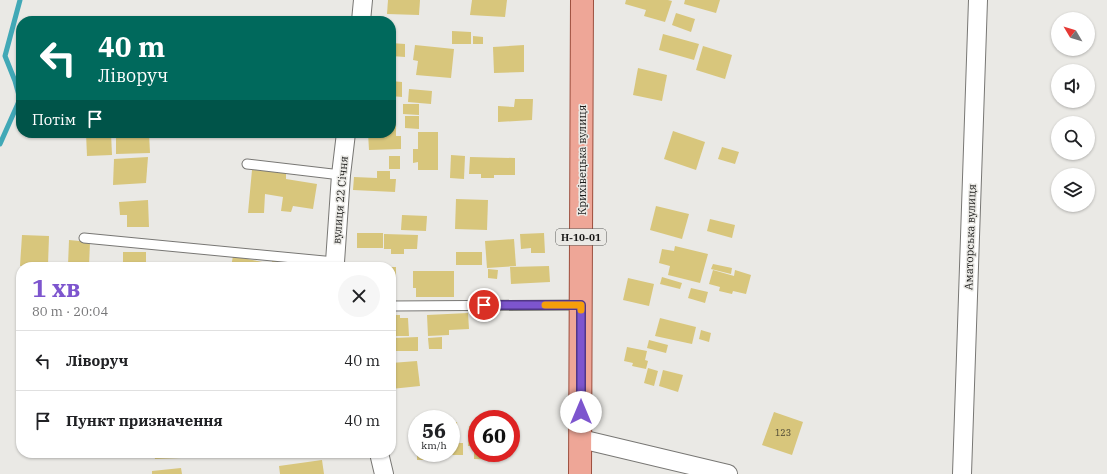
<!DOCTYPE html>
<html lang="uk">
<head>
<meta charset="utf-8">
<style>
	body { margin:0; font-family:"IBM Plex Serif",serif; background:#f6f6f6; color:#202124; height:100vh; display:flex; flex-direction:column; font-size:15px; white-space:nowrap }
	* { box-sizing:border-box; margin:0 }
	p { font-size:13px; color:#757577 }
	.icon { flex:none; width:22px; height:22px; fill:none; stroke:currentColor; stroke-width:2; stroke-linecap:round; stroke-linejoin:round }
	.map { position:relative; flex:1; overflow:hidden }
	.drawer { position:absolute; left:16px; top:262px; width:380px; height:196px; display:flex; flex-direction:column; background:#fff; border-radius:16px; box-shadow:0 1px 3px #0004 }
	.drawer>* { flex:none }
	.banner { position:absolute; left:16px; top:16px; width:380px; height:122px; border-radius:16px; box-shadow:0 1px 3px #0004; background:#00695c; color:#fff; overflow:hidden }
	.needle { width:26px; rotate:308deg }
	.controls { position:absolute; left:1051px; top:12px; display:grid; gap:8px }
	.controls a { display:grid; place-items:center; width:44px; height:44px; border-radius:50%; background:#fff; box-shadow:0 1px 3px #0004; font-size:20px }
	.speed { position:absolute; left:408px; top:410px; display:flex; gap:8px; font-size:20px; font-weight:700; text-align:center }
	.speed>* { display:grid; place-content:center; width:52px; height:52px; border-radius:50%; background:#fff; box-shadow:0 1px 3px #0004; line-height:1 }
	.speed small { font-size:10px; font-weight:400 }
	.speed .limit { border:6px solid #d22; background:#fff; color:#111 }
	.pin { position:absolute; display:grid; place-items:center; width:34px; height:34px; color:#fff; margin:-17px; border:2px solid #fff; border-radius:50%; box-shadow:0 1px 4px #0007 }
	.me { position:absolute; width:44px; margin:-22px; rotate:0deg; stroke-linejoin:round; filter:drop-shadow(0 0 3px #0008) }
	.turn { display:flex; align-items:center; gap:14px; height:84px; padding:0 16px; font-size:18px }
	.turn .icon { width:52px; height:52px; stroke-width:2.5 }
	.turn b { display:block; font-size:28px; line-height:34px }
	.then { display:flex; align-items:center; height:38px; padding:0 16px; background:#0003; gap:8px; font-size:15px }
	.round { display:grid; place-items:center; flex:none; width:42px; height:42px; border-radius:21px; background:#f6f6f6 }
	.headline { display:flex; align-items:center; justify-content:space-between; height:68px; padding:0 16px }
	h1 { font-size:24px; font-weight:800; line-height:30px; color:#7d55ce }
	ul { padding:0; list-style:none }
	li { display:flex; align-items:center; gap:12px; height:60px; padding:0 16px; border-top:1px solid #e0e0e0 }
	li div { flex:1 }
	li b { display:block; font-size:15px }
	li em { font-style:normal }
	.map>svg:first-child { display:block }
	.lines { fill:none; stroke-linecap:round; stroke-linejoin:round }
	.stream { stroke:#41a8b6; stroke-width:5 }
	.building { fill:#d8c67c }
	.lane-casing { stroke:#787774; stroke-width:11 }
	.street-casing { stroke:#787774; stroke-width:20 }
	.primary-casing { stroke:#9d4f3e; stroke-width:24 }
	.lane { stroke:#fff; stroke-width:9 }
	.street { stroke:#fff; stroke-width:18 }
	.primary { stroke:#eea697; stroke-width:22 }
	.route-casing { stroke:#513786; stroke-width:10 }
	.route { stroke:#7d55ce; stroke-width:7 }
	.slow { stroke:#f59e0b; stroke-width:7 }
	.labels { text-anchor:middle; stroke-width:3; stroke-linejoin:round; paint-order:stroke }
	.number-label { font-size:9px; fill:#4a4532 }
	.shield { fill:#eae9e5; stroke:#585856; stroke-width:1 }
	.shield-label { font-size:10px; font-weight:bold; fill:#1a1a19 }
	.street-label { font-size:11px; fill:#1a1a19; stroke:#eae9e5 }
</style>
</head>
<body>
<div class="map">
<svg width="1107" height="474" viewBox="0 0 1107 474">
	<rect width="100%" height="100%" fill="#eae9e5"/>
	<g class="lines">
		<polyline class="stream" points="0,144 20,99 15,81 5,56 20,0"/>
	</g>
	<g class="building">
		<polygon points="388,0 420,0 419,15 387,14"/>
		<polygon points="472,0 507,0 505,17 470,15"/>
		<polygon points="626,0 668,0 672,1 665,22 644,16 646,10 625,4"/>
		<polygon points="685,0 720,0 716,13 684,4"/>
		<polygon points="676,13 695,19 691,32 672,25"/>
		<polygon points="319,17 342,20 341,21 318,21"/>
		<polygon points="452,31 471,32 471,44 452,44"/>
		<polygon points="663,34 699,44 694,60 659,50"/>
		<polygon points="473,36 483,37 483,44 473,44"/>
		<polygon points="391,43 405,44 405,57 391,56"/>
		<polygon points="415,45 454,49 451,78 416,75 418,61 413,60"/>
		<polygon points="524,45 524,72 494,73 493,47"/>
		<polygon points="703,46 732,55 725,79 696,70"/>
		<polygon points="638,68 667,75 662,101 633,95"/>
		<polygon points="391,81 402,82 402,97 391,96"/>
		<polygon points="409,89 432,91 431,104 408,102"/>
		<polygon points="515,99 533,99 532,120 498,122 498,106 514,107"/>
		<polygon points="403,104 419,104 419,115 403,114"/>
		<polygon points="391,115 396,115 396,136 401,136 401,149 369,150 368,133 391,133"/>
		<polygon points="405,116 419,116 419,129 405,128"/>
		<polygon points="673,131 705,142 696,170 664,159"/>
		<polygon points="418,132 438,132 438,170 418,170 418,162 413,163 413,149 418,149"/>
		<polygon points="86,133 111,133 112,155 87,156"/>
		<polygon points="116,133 149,133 150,153 116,154"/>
		<polygon points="722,147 739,152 735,164 718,159"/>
		<polygon points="451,155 465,156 464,179 450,178"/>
		<rect x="389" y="156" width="11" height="13"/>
		<polygon points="148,157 146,183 113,185 114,159"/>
		<polygon points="470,157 515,158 515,175 494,175 494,178 481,178 481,174 469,174"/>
		<polygon points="252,170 286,172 286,179 317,184 313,209 293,206 291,212 281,211 283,197 265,194 264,213 248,213"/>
		<polygon points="377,171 390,171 390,179 396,179 395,192 353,190 354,177 377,178"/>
		<polygon points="456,199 488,200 487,230 455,229"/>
		<polygon points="148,200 149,227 127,227 127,215 120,215 119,202"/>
		<polygon points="656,206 689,214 682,239 650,230"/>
		<polygon points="402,215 427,216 426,231 401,230"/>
		<polygon points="710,219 735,225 732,238 707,231"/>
		<rect x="357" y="233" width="26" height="15"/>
		<polygon points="544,233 545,253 531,253 531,248 521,249 520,234"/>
		<polygon points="384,234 418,235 417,249 404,249 404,254 391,254 391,249 384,249"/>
		<polygon points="22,235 49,236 48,265 20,266"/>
		<polygon points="514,239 516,266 487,268 485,241"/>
		<polygon points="69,240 90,242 89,266 68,265"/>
		<polygon points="675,246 708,254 700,283 668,275 670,266 659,263 662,249 674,251"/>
		<rect x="123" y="252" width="23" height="15"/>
		<rect x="456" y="252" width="26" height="13"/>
		<polygon points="233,256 267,263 266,267 231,267"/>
		<polygon points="273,256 313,264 312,267 271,267"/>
		<polygon points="713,264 732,268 731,274 711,269"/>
		<polygon points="549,266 550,282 511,284 510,267"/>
		<rect x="391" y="267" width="5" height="19"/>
		<polygon points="488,269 498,270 497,279 488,278"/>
		<polygon points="713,270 734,276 735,270 751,275 746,294 733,291 732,294 719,291 720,287 709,284"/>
		<polygon points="413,271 454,271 454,297 416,297 416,288 413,288"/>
		<polygon points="662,277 682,283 680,289 660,284"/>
		<polygon points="628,278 654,284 649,306 623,300"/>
		<polygon points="691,288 708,292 705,303 688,298"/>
		<polygon points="468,313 469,329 449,330 449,335 428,336 427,315"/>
		<polygon points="391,315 400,315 400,318 408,318 409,336 391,336"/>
		<polygon points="660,318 696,327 692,344 655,336"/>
		<polygon points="701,330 711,333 709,342 699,339"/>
		<polygon points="418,337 418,351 394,351 394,338"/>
		<polygon points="442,337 442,349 429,349 428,338"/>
		<polygon points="649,340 668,345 666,353 647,348"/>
		<polygon points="627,347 647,351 645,360 648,361 646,369 632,366 633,363 624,361"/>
		<polygon points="417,361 420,386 391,389 391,363"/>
		<polygon points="648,368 658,371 654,386 644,383"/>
		<polygon points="663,370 683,375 678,392 659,386"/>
		<polygon points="774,412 803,422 792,455 762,445"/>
		<polygon points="451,422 457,422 458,440 451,440"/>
		<polygon points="411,424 417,424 417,442 412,443"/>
		<polygon points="469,426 477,426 477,453 500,453 500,460 474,459 474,446 468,446"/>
		<polygon points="451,443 463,443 463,455 448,455 448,453 451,453"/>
		<polygon points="154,453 181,453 181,458 155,459"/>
		<rect x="417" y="453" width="11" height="7"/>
		<polygon points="322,460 324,474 280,474 279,466"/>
		<polygon points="181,468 182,474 152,474 152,471"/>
	</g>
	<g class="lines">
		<g class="lane-casing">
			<g id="lane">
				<polyline points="247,164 341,175"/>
				<polyline points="84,238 335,262"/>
				<polyline points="391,306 581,305"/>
			</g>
		</g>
		<g class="street-casing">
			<g id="street">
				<polyline points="361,21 363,0"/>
				<polyline points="336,267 335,262 341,175 346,133"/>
				<polyline points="581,439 728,474"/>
				<polyline points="379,453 384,474"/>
				<polyline points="962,474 978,0"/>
			</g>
		</g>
		<g class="primary-casing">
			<polyline id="primary" points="580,474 582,0"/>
		</g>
		<use href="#lane" class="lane"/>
		<use href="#street" class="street"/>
		<use href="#primary" class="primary"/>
	</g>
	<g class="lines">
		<g class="route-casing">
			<polyline id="route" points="484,305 581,305 581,412"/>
		</g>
		<use href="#route" class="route"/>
		<polyline class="slow" points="545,305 581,305 581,310"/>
	</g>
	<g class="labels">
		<g class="number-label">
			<text x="783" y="436">123</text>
		</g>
		<rect class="shield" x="556" y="229" width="50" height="16" rx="3"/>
		<g class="shield-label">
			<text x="581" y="241">Н-10-01</text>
		</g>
		<g class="street-label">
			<text transform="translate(582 160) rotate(-90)" y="4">Крихівецька вулиця</text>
			<text transform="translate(340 200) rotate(-85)" y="4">вулиця 22 Січня</text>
			<text transform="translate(970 237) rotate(-88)" y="4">Аматорська вулиця</text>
		</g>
	</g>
</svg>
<div class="controls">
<a><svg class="needle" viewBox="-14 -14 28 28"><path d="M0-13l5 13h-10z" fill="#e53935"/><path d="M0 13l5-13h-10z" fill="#757577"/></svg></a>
<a><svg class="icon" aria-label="sound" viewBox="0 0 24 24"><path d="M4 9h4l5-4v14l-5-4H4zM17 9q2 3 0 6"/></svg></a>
<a><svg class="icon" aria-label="search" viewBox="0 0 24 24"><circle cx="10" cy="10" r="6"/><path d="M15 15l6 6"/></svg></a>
<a><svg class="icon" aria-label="layers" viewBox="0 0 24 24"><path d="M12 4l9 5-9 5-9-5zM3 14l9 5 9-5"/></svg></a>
</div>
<div class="speed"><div>56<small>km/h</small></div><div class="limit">60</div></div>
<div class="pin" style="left:484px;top:305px;background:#d93025"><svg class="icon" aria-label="arrive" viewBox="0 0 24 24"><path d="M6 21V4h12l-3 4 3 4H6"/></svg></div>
<svg class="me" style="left:581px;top:412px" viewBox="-20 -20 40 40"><circle r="19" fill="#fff"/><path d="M0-13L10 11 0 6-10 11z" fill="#7d55ce"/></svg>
<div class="banner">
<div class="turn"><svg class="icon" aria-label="left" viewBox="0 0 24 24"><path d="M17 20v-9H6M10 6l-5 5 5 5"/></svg><div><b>40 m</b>Ліворуч</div></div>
<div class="then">Потім<svg class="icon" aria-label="arrive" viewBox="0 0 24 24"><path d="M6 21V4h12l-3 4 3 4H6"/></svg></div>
</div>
<section class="drawer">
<div class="headline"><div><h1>1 хв</h1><p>80 m · 20:04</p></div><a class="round"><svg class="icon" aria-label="close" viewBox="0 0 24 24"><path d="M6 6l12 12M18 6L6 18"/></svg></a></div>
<ul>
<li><svg class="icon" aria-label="left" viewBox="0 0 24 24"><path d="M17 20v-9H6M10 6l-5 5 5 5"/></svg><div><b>Ліворуч</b></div><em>40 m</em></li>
<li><svg class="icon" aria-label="arrive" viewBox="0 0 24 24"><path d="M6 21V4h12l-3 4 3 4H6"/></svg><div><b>Пункт призначення</b></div><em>40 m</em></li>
</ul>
</section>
</div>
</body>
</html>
